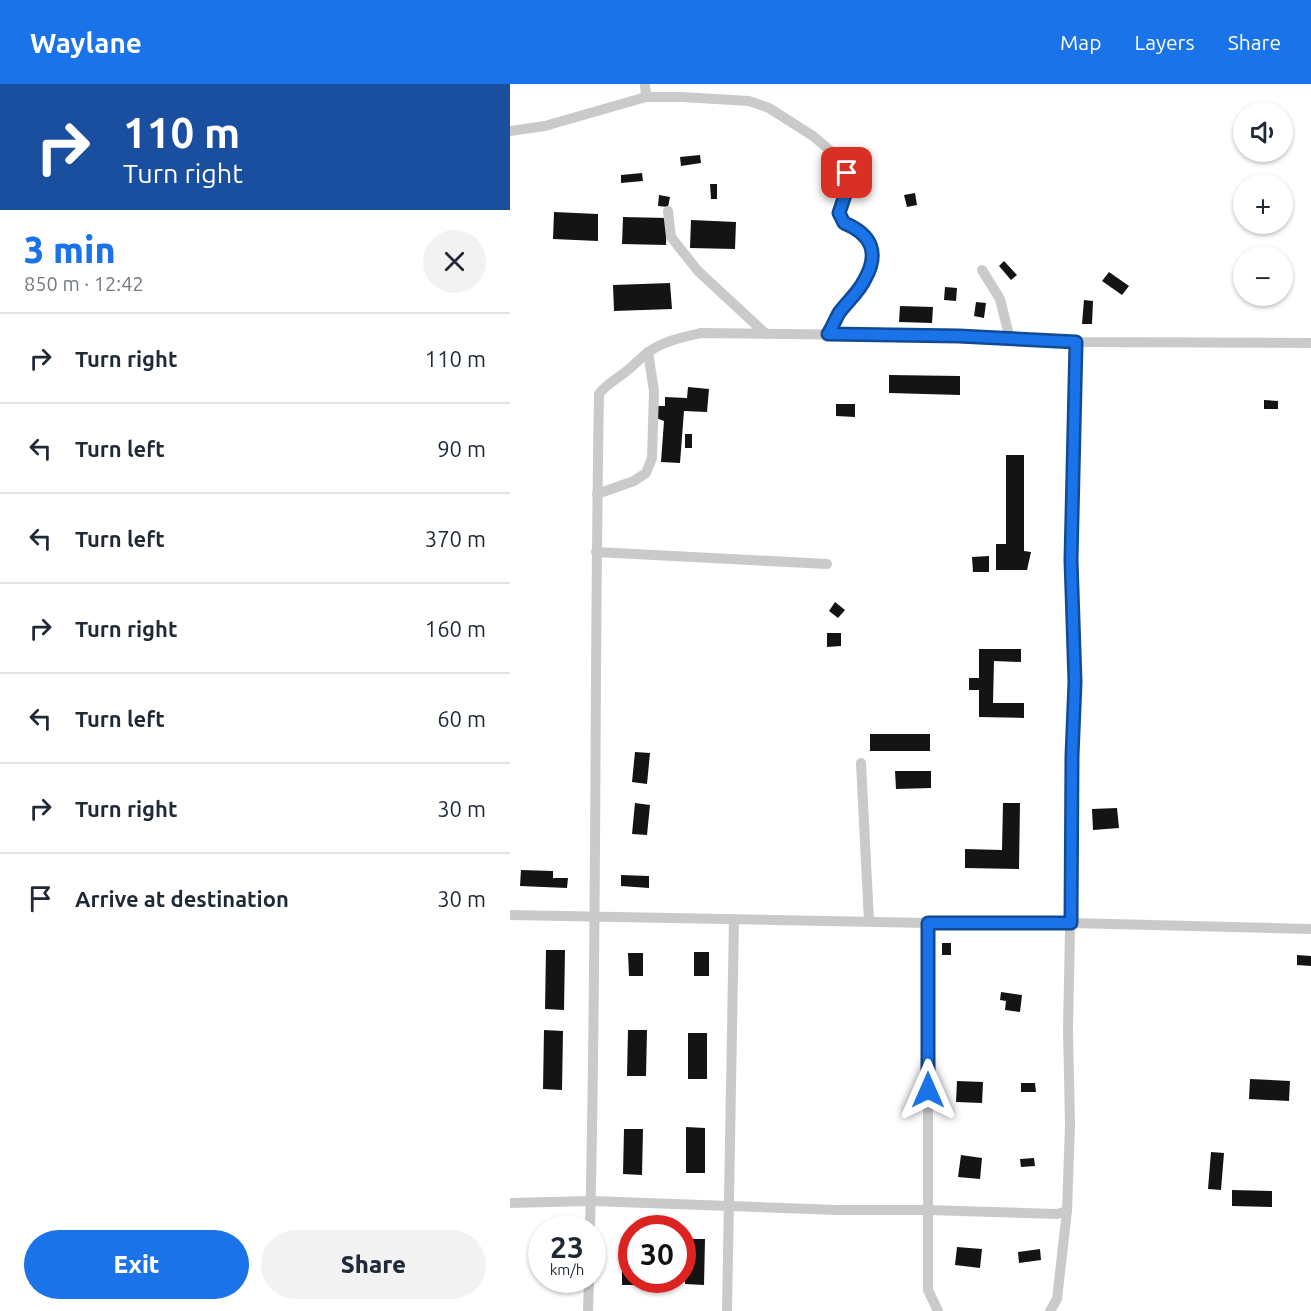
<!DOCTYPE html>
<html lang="en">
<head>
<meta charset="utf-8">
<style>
	body { margin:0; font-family:Ubuntu,sans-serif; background:#f2f2f3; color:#1f2937; height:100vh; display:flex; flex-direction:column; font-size:22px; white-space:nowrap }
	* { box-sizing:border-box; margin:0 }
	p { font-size:20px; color:#747a83 }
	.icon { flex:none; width:33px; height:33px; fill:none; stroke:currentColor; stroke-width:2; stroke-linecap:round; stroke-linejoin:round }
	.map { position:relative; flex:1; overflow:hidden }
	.sheet { display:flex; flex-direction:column; background:#fff; width:510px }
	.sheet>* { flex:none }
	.top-card { background:#1a4fa0; color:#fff; overflow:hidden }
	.controls { position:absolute; left:723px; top:18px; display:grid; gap:12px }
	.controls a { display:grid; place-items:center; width:60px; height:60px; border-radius:50%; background:#fff; box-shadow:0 2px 4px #0004; font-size:30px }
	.speed { position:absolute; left:18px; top:1131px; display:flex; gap:12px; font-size:30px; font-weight:700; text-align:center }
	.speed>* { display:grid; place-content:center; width:78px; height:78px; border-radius:50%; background:#fff; box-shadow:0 2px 4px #0004; line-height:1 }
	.speed small { font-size:15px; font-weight:400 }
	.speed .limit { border:9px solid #d22; background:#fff; color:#111 }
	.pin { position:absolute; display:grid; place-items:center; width:51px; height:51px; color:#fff; margin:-26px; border-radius:12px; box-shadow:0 3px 9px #0006 }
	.me { position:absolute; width:66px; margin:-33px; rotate:0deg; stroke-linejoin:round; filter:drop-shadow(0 0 4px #0008) }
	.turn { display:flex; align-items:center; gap:21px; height:126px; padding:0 24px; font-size:27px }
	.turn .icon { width:78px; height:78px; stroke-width:2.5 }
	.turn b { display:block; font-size:42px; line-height:51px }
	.round { display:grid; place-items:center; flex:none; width:63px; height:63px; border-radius:32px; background:#f2f2f3 }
	.summary { display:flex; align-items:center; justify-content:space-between; height:102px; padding:0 24px }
	h1 { font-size:36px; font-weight:800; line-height:45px; color:#1a73e8 }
	.primary-button { display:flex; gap:12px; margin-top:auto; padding:12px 24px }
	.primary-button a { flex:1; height:69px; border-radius:36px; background:#1a73e8; color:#fff; font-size:24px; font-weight:800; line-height:69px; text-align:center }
	.primary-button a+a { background:#f2f2f3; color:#1f2937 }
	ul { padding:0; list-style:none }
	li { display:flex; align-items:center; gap:18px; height:90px; padding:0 24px; border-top:2px solid #e0e1e3 }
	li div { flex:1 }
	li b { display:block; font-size:22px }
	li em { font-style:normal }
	header { display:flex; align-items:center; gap:36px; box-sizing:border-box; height:84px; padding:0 30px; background:#1a73e8; color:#fff }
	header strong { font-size:28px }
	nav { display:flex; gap:33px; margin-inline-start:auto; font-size:21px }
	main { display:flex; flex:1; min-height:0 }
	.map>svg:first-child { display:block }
	.building { fill:#141414 }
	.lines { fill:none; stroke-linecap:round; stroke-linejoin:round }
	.minor { stroke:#cacaca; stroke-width:10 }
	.route-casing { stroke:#114b97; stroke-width:15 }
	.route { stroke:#1a73e8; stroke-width:10 }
</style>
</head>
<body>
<header>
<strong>Waylane</strong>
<nav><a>Map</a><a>Layers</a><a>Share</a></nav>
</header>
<main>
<section class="sheet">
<div class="top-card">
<div class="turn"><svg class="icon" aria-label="right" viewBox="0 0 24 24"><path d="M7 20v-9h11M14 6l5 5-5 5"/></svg><div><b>110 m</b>Turn right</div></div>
</div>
<div class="summary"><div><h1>3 min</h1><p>850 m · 12:42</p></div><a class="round"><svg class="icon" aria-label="close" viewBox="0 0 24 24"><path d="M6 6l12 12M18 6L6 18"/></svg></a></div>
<ul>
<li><svg class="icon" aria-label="right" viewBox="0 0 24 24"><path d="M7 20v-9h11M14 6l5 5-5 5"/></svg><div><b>Turn right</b></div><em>110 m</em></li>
<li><svg class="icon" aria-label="left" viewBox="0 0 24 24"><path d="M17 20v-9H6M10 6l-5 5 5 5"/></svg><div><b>Turn left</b></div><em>90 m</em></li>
<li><svg class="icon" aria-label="left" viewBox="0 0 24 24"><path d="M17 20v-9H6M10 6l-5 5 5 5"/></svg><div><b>Turn left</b></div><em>370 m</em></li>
<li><svg class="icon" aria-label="right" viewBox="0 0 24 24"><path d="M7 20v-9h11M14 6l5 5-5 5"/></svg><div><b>Turn right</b></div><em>160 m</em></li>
<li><svg class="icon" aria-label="left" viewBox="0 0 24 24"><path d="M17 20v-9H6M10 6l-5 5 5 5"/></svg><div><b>Turn left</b></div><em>60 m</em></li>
<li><svg class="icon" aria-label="right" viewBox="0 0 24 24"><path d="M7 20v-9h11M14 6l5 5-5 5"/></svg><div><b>Turn right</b></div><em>30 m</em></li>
<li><svg class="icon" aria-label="arrive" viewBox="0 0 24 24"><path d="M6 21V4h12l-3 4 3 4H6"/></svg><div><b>Arrive at destination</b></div><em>30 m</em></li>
</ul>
<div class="primary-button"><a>Exit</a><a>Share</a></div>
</section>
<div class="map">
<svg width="801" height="1227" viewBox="0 0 801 1227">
	<rect width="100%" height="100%" fill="#fff"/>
	<g class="building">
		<polygon points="190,71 191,79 171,82 170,73"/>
		<polygon points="132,89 133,97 111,99 111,91"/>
		<polygon points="200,100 207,100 207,115 201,115"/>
		<polygon points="405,109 407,121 397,123 394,111"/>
		<polygon points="149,111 160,113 158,123 148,122"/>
		<polygon points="44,128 88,130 88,157 43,155"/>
		<polygon points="113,133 157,134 156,161 112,160"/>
		<polygon points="181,136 226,138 225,165 180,164"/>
		<polygon points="494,177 507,191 501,196 489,182"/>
		<polygon points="599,188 619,202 612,211 592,197"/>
		<polygon points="160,199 162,225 104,227 103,201"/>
		<polygon points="435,203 447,204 446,217 434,216"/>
		<polygon points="574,216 583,217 582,240 572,240"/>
		<polygon points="466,218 476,219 474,234 464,232"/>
		<polygon points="390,222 423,223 422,239 389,238"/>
		<polygon points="379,291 450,292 450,311 379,309"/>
		<polygon points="178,303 199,305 197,328 174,327 170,379 151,378 154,337 146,334 147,322 155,322 155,313 177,314"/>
		<polygon points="754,316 768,317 768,325 754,325"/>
		<polygon points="326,320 345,320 345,333 326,332"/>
		<rect x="175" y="350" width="7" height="14"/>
		<polygon points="496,371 514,371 514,467 521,468 517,486 486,486 486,460 496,460"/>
		<polygon points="479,472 479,488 463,488 462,473"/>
		<polygon points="325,518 335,526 328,534 319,527"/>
		<polygon points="317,549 331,549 331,562 317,563"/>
		<polygon points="469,565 511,565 511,578 484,577 483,619 514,619 514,634 469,633 469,606 459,606 459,594 469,594"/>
		<rect x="360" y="650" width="60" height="17"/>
		<polygon points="125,668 140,669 137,700 122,698"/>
		<polygon points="385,687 421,687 421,704 386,705"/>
		<polygon points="125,719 140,721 137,751 122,750"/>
		<polygon points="493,719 510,719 509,785 455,784 455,765 492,766"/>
		<polygon points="607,724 609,744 583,746 582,725"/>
		<polygon points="11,786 43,787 43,794 58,794 57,804 10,802"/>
		<polygon points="111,791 139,792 139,804 111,802"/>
		<rect x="432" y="859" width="9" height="12"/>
		<polygon points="36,866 55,866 54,926 35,925"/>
		<rect x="184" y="868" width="15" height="24"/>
		<polygon points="118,869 133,869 133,892 119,892"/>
		<polygon points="787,871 801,872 801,882 787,881"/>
		<polygon points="491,908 512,911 510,928 495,926 496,917 490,916"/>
		<polygon points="34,946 53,947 52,1006 33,1005"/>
		<polygon points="118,946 137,946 136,992 117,992"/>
		<rect x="178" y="949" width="19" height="46"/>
		<polygon points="740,995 780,997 779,1017 739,1015"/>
		<polygon points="447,997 473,998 472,1019 446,1018"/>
		<polygon points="511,999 525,999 526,1008 511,1008"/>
		<polygon points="176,1043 195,1044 195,1089 176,1089"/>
		<polygon points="114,1045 133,1045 132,1091 113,1090"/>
		<polygon points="701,1068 714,1069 711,1106 698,1105"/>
		<polygon points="451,1071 472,1074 470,1095 448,1093"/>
		<polygon points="524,1074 525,1082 511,1083 510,1075"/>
		<polygon points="722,1106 762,1107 762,1123 722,1122"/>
		<polygon points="112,1155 122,1155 122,1196 131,1196 131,1201 112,1201"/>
		<polygon points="176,1155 195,1155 194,1201 175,1200"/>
		<polygon points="447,1163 472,1165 470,1184 445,1181"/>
		<polygon points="530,1165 531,1176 509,1179 508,1168"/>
	</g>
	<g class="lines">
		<g class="minor">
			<polyline points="135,0 136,13"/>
			<path d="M0,47L35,42L136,13H172L239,17L259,24L303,52L329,74L337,89L336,108L329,129L334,139C360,150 370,169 356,195C349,208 337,217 329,229C325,236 322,244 318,250"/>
			<polyline points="158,127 161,153 188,187 256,250"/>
			<polyline points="472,186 490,215 500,255"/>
			<polyline points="87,410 124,397 136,389 142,374 144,307 138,268"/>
			<polyline points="86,468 317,480"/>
			<polyline points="351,679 359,837"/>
			<polyline points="0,831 418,839 561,839 801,845"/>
			<polyline points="418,839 418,1206 428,1227"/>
			<polyline points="0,1119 81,1117 328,1126 417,1126 547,1130 557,1127 560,1041 558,945 565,598 561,476 566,258"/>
			<path d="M80,1144C87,866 84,588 89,310C97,299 109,294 119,285C125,280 131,274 137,269C153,257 173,253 191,249L449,252L566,258L801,259"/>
			<polyline points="78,1227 79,1196"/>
			<polyline points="217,1227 224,835"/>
			<polyline points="540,1227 547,1215 557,1127"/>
		</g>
	</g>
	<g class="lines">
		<g class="route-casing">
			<path id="route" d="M337,89L336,108L329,129L334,139C361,150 370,168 355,195C349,208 337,218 329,229C325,236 322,244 318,250L449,252L566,258L561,476L565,598L562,672L561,839H418V1006"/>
		</g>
		<use href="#route" class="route"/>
	</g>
</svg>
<div class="controls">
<a><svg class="icon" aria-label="sound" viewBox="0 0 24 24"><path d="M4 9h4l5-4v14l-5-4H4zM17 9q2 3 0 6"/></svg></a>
<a>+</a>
<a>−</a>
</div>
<div class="speed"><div>23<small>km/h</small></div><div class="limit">30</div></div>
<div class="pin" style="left:337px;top:89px;background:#d93025"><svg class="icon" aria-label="arrive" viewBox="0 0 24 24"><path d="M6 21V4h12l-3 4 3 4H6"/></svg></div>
<svg class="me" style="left:418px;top:1006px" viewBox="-20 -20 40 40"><path d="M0-17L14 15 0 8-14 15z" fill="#1a73e8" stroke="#fff" stroke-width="4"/></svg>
</div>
</main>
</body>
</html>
